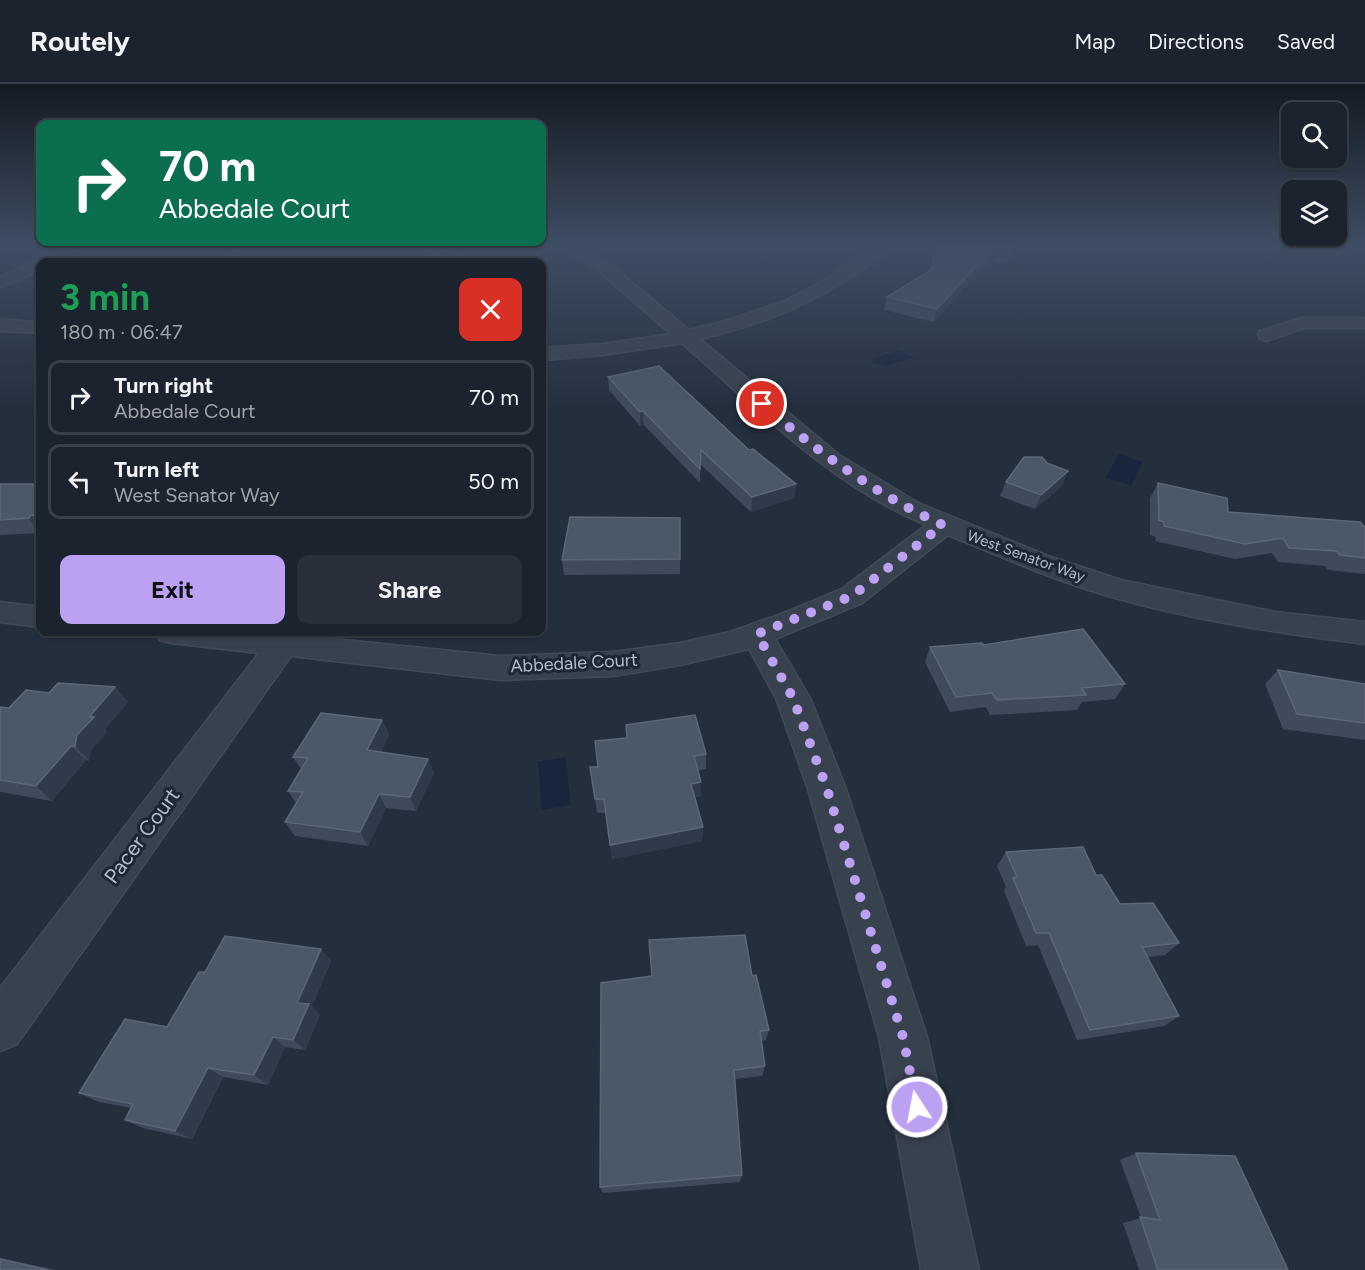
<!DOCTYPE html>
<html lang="en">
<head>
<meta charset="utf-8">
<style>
	body { margin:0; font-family:Figtree,sans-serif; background:#282f3a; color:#f1f3f6; height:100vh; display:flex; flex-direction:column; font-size:22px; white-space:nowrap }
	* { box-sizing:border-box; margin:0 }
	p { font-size:20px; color:#a0a4aa }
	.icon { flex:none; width:33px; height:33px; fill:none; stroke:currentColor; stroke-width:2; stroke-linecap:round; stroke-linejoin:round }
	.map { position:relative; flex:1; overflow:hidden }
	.details { position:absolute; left:36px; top:174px; width:510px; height:378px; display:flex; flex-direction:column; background:#1b232e; border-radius:12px; box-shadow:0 2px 4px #0004,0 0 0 2px #39404a }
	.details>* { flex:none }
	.guide { position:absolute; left:36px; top:36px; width:510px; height:126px; border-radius:12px; box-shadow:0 2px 4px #0004,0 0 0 2px #39404a; background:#0b6e4f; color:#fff; overflow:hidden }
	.controls { position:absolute; left:1281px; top:18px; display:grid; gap:12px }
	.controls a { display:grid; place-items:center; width:66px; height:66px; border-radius:12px; background:#1b232e; box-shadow:0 2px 4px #0004,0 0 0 2px #39404a; font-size:30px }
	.pin { position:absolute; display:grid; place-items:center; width:51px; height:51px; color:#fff; margin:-26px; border:3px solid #fff; border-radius:50%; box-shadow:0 2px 6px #0007 }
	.me { position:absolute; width:66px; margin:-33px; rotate:349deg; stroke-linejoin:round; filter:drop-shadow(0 0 4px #0008) }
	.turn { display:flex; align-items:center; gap:21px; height:126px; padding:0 24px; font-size:27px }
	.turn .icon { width:78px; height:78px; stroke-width:2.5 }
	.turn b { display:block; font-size:42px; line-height:51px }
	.round { display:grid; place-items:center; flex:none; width:63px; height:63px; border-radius:12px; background:#282f3a }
	.head { display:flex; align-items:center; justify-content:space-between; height:102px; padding:0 24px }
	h1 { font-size:36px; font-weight:700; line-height:45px; color:#1e9e55 }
	.cta { display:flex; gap:12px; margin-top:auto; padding:12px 24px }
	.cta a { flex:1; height:69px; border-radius:12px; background:#bca0f2; color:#111; font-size:24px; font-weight:700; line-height:69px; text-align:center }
	.cta a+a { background:#282f3a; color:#f1f3f6 }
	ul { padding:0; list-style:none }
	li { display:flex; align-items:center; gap:18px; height:75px; margin:0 12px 9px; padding:0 12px; border:3px solid #39404a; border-radius:12px }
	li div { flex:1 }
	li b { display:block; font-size:22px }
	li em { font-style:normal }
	header { display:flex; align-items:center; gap:36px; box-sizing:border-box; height:84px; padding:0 30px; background:#1b232e; border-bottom:2px solid #39404a }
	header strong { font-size:28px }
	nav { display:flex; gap:33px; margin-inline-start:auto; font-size:21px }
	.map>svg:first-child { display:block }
	.water { fill:#17263c }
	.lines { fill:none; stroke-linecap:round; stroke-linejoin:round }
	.minor-casing { stroke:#414a57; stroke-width:3 }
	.tertiary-casing { stroke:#414a57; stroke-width:3 }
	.minor { fill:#38414e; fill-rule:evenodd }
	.tertiary { fill:#38414e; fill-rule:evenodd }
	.wall { fill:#3f4b5c }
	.shaded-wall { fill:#2f3b4b }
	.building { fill:#4b5868; stroke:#5c6777; stroke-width:1.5 }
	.route { stroke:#bca0f2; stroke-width:10; stroke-dasharray:0 18 }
	.labels { text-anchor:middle; stroke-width:6; stroke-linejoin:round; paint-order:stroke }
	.far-street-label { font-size:15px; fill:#b4bcc9; stroke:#1d2633 }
	.street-label { font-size:18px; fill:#b4bcc9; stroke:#1d2633 }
	.near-street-label { font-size:21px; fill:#b4bcc9; stroke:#1d2633 }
</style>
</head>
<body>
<header>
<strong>Routely</strong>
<nav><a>Map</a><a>Directions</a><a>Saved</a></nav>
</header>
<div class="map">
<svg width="1365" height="1186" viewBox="0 0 1365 1186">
	<rect width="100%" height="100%" fill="#242f3e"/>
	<g class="water">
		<polygon points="899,266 913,273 887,282 872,278 875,276 872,275"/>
		<polygon points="1119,370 1143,378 1131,401 1105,394"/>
		<polygon points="565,673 571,721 542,726 538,678"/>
	</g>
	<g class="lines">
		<g class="minor-casing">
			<g id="minor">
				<path d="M555,161H574L607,178L689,246L726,237L785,217L823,197L877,161H895C888,170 875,177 866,183C812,221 763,240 700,255L839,371L918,419L1048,472L1121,496L1275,528L1365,538V560C1278,549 1190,536 1105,511C1051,495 999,472 948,451L862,519L775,555L810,614L846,705L927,953L979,1186H921L879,953L808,705L776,614L749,565L680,581L613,592L500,596L291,572L17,960L0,967V904L259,569L171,559L160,556L156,548H267L500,572L613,568L680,559L730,548L784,529L842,505L926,441C832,402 757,325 682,259L603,271L542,276V264L603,260L671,250L595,184Z"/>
				<polygon points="1302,234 1365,234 1365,244 1304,244 1267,257 1260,255 1258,251 1260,247"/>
				<polygon points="0,235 40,239 40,249 0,247"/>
				<polygon points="0,518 40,523 40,543 0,538"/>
			</g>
		</g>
		<g class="tertiary-casing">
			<polygon id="tertiary" points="67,161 87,161 55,178 40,178 40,186 0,204 0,193"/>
		</g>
		<use href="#minor" class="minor"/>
		<use href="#tertiary" class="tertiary"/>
	</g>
	<g class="wall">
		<polygon points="216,161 483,161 445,178 232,178"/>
		<polygon points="927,161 1024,161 1005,179 994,177 973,194 934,238 884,226 887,213 931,185 933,170 939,166 927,163"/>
		<polygon points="608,293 749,366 796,400 794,414 751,428 700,380 700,399 644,341 640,342 609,306"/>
		<polygon points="1047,379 1062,402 1035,425 1000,412 1006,398"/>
		<polygon points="40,398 40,449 0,451 0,400 39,400"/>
		<polygon points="1158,399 1228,428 1365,444 1365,490 1328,486 1325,482 1278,478 1272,469 1235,475 1155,457 1156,453 1150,451 1150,414"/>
		<polygon points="680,434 680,490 564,491 562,476"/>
		<polygon points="984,561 1125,600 1115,615 1082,618 1077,626 990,631 986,623 950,628 925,578 930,563"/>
		<polygon points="1278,586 1365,600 1365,656 1283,645 1265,600"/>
		<polygon points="115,603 128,618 105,645 107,648 91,666 89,677 86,676 52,717 0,708 0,623 9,624 49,609"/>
		<polygon points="382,636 389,650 381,668 428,675 434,689 416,727 386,724 368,762 295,752 285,738 296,719 288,707 301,685 293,673"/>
		<polygon points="706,670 706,685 698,686 701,698 701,712 695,713 703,743 702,757 612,775 606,729 597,729 590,683"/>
		<polygon points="1006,768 1096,791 1120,820 1179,859 1165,871 1148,873 1179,932 1164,942 1077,956 1038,861 1026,862 1004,807 1006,803 997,782"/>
		<polygon points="321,865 331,877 312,922 320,931 305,966 285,963 268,1001 223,993 192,1055 143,1044 125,1036 131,1024 99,1018 79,1009 167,943 205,888"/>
		<polygon points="752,892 769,946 766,956 761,957 765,982 762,992 735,995 742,1091 740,1098 603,1109 600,1103"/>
		<polygon points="1136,1069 1288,1186 1139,1186 1123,1139 1141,1134 1120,1076"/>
		<polygon points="0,1174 56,1186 0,1186"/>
	</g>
	<g class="shaded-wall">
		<polygon points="456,161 483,161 445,178 416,178"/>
		<polygon points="1016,161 1024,161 1005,179 1009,168"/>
		<polygon points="998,166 994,177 973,194 934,238 937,225 976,183"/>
		<polygon points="643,327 644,341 640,342 640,328"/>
		<polygon points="1068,387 1062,402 1035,425 1041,411"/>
		<polygon points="796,400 794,414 751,428 752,413"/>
		<polygon points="31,431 40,443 40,449 29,434"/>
		<polygon points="115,603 128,618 105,645 107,648 91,666 89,677 75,662 77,651 90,632"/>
		<polygon points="382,636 389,650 375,681 367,666"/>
		<polygon points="71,662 86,676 52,717 36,702"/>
		<polygon points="428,675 434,689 416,727 410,713"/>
		<polygon points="701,698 701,712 691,714 691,700"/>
		<polygon points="379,710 386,724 368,762 360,748"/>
		<polygon points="703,743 702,757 612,775 610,761"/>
		<polygon points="321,865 331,877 312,922 320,931 305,966 293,956 297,919"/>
		<polygon points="273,953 285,963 268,1001 254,991"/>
		<polygon points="208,984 223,993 192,1055 175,1047"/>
	</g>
	<g class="building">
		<polygon points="222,161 456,161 416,178 239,178"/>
		<polygon points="944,161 1016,161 1009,168 998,166 976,183 937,225 887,213 934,184 933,170"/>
		<polygon points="659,282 749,366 753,365 796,400 752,413 701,366 700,385 643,327 640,328 608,293"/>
		<polygon points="1024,373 1042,373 1047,379 1068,387 1041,411 1006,398"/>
		<polygon points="40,398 40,432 31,431 29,434 0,436 0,400 39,400"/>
		<polygon points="1158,399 1227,414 1228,428 1360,438 1365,444 1365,474 1340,471 1337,467 1289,464 1283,454 1245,460 1164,442 1164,438 1159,436"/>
		<polygon points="570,433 680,434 680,475 562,476"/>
		<polygon points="1083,545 1125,600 1082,604 1086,611 997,616 992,609 956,613 930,563 982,559 984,561"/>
		<polygon points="1278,586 1365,600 1365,639 1297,630"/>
		<polygon points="58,599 115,603 90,632 94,633 77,651 75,662 71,662 36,702 0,696 0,623 9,624 26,606 49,609"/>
		<polygon points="321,629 382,636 367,666 428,675 410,713 379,710 360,748 285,738 303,708 288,707 308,674 293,673"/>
		<polygon points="695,631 706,670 694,672 701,698 691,700 703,743 610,761 604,715 595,715 590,683 598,683 595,657 627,654 626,641"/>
		<polygon points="1083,763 1096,791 1102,791 1120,820 1153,819 1179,859 1142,863 1179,932 1090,946 1049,849 1036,849 1013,794 1017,793 1006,768"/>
		<polygon points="745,851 752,892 756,891 769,946 760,947 765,982 734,986 742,1091 600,1103 601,899 652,892 649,856"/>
		<polygon points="225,852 321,865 297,919 309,920 293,956 273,953 254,991 208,984 175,1047 125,1036 133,1020 79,1009 125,935 167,943 199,888 205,888"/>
		<polygon points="1136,1069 1235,1072 1288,1186 1158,1186 1140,1133 1160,1136"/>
		<polygon points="0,1175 48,1186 0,1186"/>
	</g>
	<linearGradient id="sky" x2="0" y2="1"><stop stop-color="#141a22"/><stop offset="0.49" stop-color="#3f4d63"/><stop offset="1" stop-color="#3f4d63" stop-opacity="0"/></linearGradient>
	<rect width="1365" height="327" fill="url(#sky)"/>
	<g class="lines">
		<path class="route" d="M762,320C818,368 875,410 943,441L852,512L757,550L793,614L827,705L903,953L917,1023"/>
	</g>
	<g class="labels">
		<g class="far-street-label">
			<text transform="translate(1026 472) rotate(20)" y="5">West Senator Way</text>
		</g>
		<g class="street-label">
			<text transform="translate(574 579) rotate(-3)" y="6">Abbedale Court</text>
		</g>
		<g class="near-street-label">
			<text transform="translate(142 752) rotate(-54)" y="7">Pacer Court</text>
		</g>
	</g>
</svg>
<div class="controls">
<a><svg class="icon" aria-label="search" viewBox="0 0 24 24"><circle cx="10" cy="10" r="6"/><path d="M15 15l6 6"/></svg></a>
<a><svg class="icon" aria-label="layers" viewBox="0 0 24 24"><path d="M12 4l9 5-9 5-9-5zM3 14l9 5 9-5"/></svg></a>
</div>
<div class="pin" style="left:762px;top:320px;background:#d93025"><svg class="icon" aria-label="arrive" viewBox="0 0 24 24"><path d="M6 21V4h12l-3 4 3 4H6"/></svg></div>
<svg class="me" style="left:917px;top:1023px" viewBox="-20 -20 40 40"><circle r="17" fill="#bca0f2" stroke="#fff" stroke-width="3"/><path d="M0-11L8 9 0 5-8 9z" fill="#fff"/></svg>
<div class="guide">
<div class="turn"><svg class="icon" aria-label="right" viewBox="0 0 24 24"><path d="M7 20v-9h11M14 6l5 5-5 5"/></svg><div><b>70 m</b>Abbedale Court</div></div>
</div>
<section class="details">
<div class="head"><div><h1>3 min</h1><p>180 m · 06:47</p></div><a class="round" style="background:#d93025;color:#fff"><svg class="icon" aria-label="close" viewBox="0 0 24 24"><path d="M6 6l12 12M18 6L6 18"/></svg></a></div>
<ul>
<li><svg class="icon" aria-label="right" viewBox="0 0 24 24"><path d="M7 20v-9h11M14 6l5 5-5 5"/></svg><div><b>Turn right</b><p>Abbedale Court</p></div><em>70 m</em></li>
<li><svg class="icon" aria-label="left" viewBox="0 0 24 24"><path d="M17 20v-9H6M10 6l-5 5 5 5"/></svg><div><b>Turn left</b><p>West Senator Way</p></div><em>50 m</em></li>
</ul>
<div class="cta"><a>Exit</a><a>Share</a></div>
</section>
</div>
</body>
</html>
